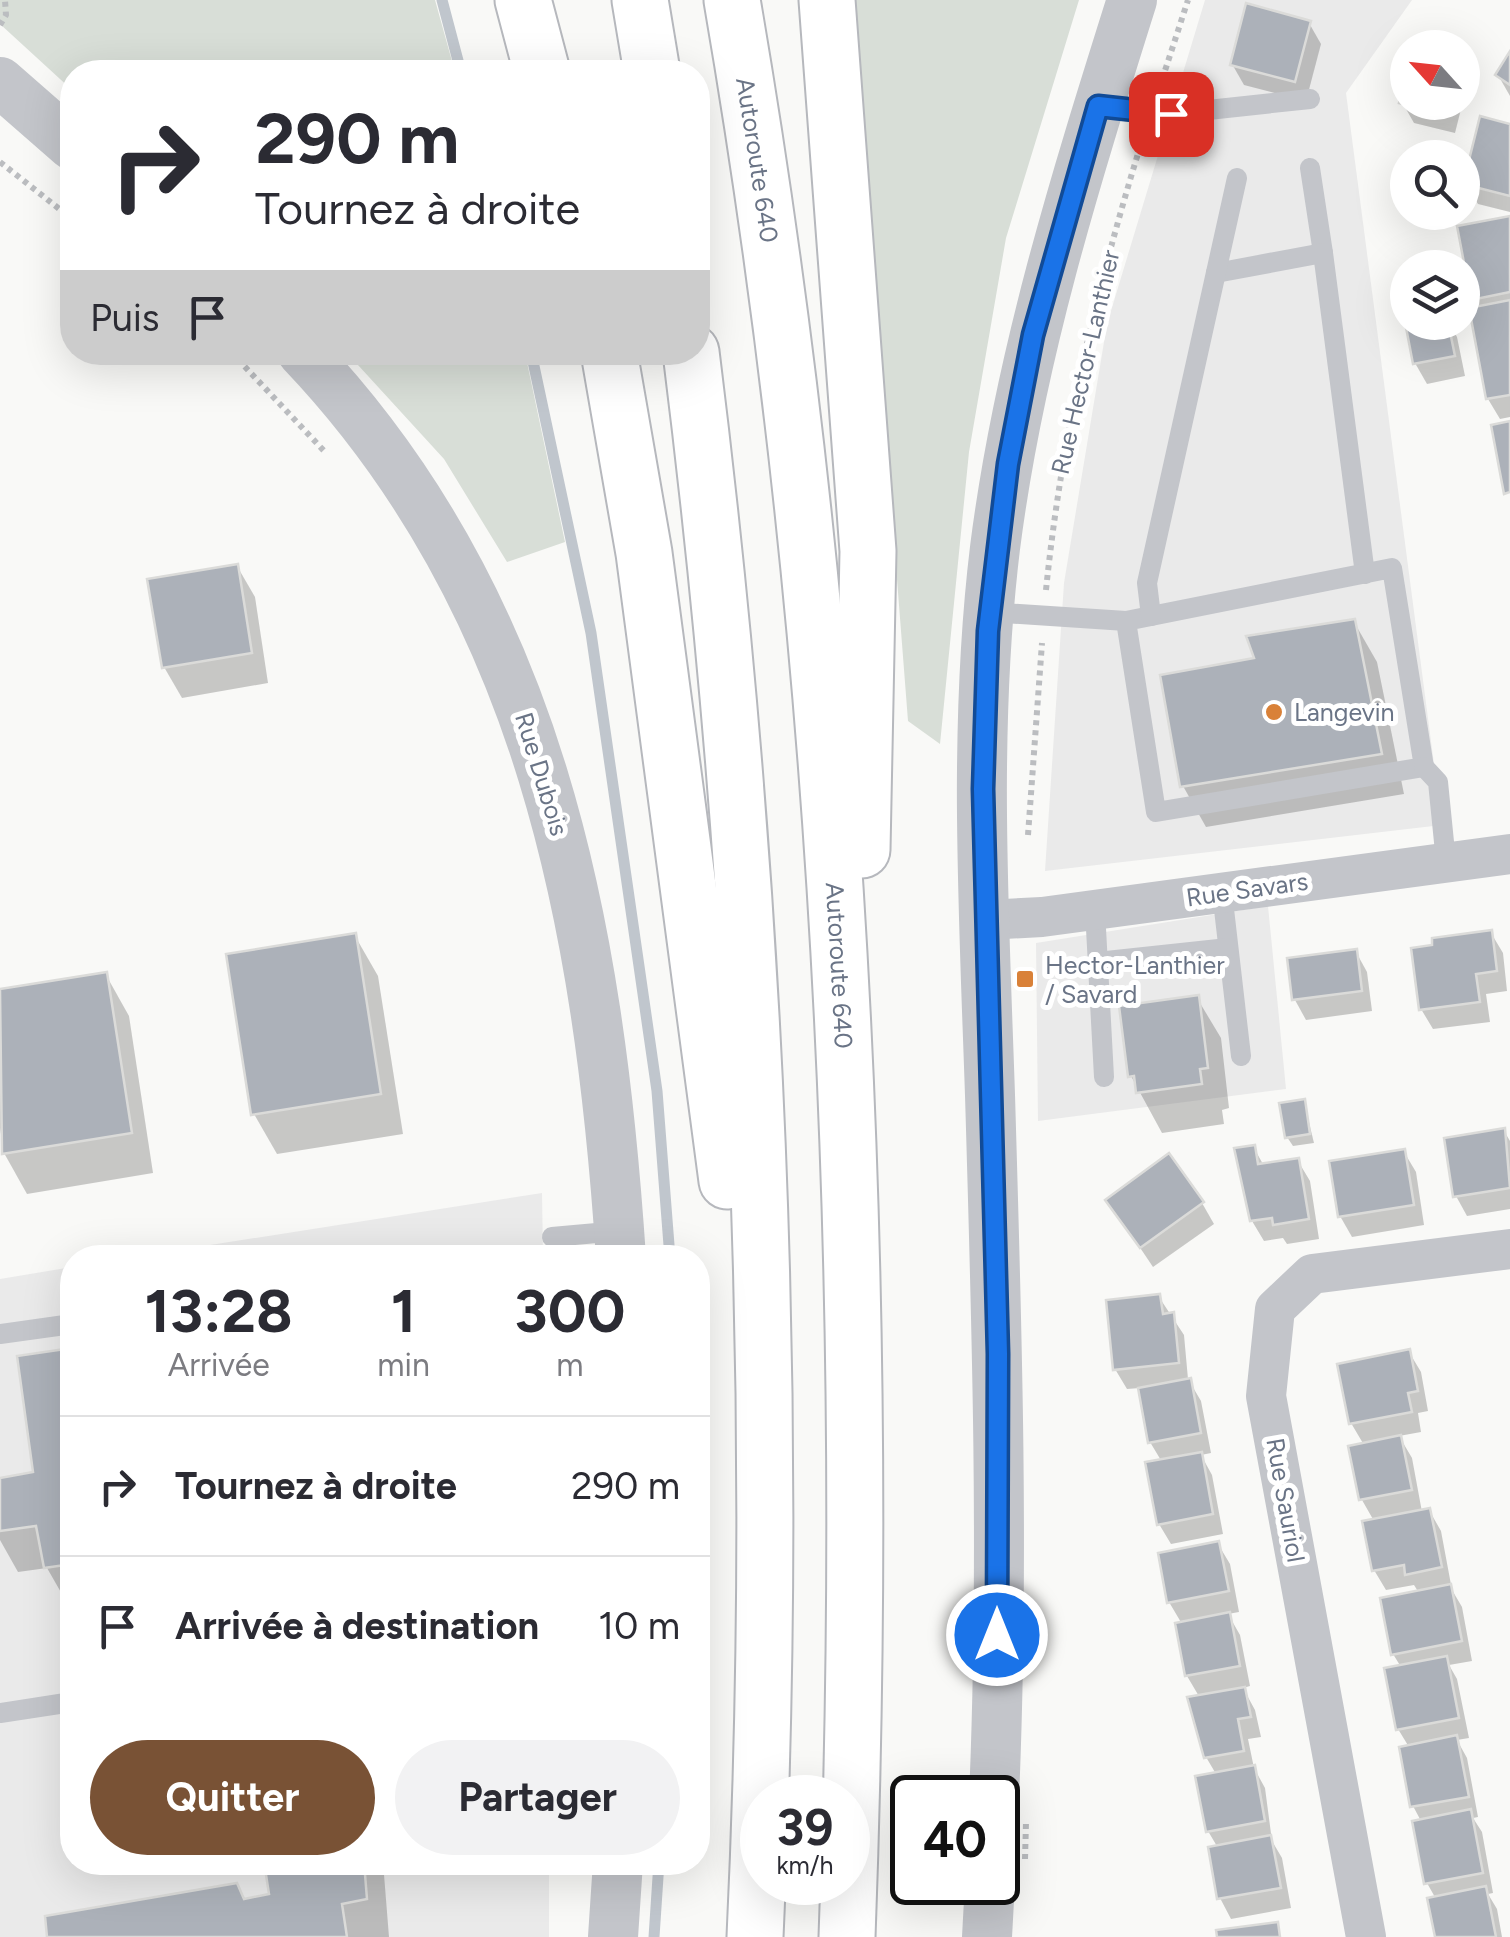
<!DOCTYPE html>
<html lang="fr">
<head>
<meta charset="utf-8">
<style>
	body { margin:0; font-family:Figtree,sans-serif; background:#f2f2f3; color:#2b2b33; height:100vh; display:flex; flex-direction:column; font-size:38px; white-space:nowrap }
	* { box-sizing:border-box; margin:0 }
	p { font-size:32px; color:#7c7c81 }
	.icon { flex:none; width:55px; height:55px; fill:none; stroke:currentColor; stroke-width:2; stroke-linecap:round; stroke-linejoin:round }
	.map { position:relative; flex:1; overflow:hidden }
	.side { position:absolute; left:60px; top:1245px; width:650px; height:630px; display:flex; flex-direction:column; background:#fff; border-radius:40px; box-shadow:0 10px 40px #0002 }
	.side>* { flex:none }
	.hud { position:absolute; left:60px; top:60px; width:650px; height:305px; border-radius:40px; box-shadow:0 10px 40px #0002; background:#fff; color:#2b2b33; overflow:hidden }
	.needle { width:65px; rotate:297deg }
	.tools { position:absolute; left:1390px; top:30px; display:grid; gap:20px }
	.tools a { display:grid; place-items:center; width:90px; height:90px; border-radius:50%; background:#fff; box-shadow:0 10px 40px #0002; font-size:50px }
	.speed { position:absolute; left:740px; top:1775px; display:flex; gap:20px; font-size:50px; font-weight:700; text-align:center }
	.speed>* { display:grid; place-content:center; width:130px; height:130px; border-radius:50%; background:#fff; box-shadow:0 10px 40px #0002; line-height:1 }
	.speed small { font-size:25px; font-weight:400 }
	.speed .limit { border:5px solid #111; border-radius:15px; background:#fff; color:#111 }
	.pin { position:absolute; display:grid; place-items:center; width:85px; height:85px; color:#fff; margin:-42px; border-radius:20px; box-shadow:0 5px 15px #0006 }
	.me { position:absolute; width:110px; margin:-55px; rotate:0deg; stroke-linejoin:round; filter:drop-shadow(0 0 8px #0008) }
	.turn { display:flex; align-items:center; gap:35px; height:210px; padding:0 30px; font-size:45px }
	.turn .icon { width:130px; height:130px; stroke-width:2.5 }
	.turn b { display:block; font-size:70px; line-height:85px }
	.then { display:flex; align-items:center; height:95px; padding:0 30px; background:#0003; gap:20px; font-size:38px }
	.eta { display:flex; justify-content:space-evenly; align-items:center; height:170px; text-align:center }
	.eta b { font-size:60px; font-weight:700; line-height:70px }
	.action { display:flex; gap:20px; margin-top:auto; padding:20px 30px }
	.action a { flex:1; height:115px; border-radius:60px; background:#795235; color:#fff; font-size:40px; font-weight:700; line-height:115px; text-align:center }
	.action a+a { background:#f2f2f3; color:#2b2b33 }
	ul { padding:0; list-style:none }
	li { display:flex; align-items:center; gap:30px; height:140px; padding:0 30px; border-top:2px solid #e1e1e2 }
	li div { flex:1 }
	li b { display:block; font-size:38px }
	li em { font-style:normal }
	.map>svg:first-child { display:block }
	.built { fill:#eaeaea }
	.green { fill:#d8ded7 }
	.shadow { fill:#0003 }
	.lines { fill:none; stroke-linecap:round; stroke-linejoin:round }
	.stream { stroke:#c0c6cd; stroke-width:11 }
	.building { fill:#acb1b9; stroke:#dbdbd9; stroke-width:2.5 }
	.motorway-casing { stroke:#b6b8bd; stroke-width:59 }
	.path { stroke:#bbbdc0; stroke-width:6; stroke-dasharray:5 5; stroke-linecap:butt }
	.service { stroke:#c3c5ca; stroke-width:20 }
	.minor { stroke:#c3c5ca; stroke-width:40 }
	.tertiary { stroke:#c3c5ca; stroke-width:50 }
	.motorway { stroke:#fff; stroke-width:55 }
	.route-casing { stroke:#114b97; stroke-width:25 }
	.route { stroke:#1a73e8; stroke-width:18 }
	.poi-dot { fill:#d98138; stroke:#fff; stroke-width:4 }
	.labels { text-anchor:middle; stroke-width:10; stroke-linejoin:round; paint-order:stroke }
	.street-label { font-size:25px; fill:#6a7486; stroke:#fff }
	.poi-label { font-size:25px; fill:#6a7486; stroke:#fff; text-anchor:start }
</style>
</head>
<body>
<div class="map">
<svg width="1510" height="1937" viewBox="0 0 1510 1937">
	<rect width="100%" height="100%" fill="#f9f9f7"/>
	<g class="built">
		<polygon points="1205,0 1412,0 1346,93 1442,825 1045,871 1064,583 1107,324"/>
		<polygon points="1268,906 1286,1089 1038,1121 1036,943"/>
		<polygon points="542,1193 543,1257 134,1257"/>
		<polygon points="72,1267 72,1862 549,1863 549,1937 0,1937 0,1279"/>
	</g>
	<g class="green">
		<polygon points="0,0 435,0 455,72 72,72 72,90 0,24"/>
		<polygon points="852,0 1079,0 1006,238 969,452 940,744 908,721"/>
		<polygon points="347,353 525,353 565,542 507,562 444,459"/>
	</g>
	<g class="shadow">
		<polygon points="1309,23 1321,44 1306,101 1244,85 1232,64"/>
		<polygon points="1510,56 1510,96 1498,75"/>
		<polygon points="1462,94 1464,97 1455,133 1414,123 1402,102 1462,102"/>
		<polygon points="1510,126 1510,212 1478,204 1466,184"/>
		<polygon points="1510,218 1510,417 1500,419 1488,399 1479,309 1473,299"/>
		<polygon points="1416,322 1449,322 1457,337 1465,376 1427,384 1415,363"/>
		<polygon points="237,566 255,597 268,683 182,698 164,667"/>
		<polygon points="1354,622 1377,662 1404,794 1206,827 1183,786 1257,660"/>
		<polygon points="1491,933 1503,953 1507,991 1486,994 1490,1022 1433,1029 1421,1009"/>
		<polygon points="355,936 378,976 403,1134 277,1154 254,1114"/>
		<polygon points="1356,952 1367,972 1372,1011 1306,1020 1295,1000"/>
		<polygon points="106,975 129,1016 153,1173 27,1194 4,1153 0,1128 0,992"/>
		<polygon points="1197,998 1221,1038 1229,1108 1222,1110 1224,1124 1162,1133 1131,1076"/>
		<polygon points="1304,1102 1314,1143 1293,1146 1287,1137"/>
		<polygon points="1504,1131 1510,1141 1510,1209 1467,1216 1456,1196"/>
		<polygon points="1254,1148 1264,1166 1298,1161 1310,1181 1319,1239 1287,1244 1283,1238 1264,1241 1252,1221"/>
		<polygon points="1404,1152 1416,1172 1424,1225 1352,1237 1340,1216"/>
		<polygon points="1108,1200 1202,1203 1214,1224 1153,1267"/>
		<polygon points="1159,1297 1184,1335 1188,1379 1201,1401 1211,1453 1201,1455 1212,1475 1223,1534 1171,1544 1159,1524 1162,1462 1150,1442 1140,1388 1127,1389 1115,1369"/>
		<polygon points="72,1351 72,1607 70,1608 47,1568 18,1572 0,1540 0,1481 36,1474 20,1358"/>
		<polygon points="1409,1352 1421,1372 1428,1411 1418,1413 1421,1432 1399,1436 1412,1458 1422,1512 1429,1510 1441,1531 1452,1590 1462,1607 1472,1661 1449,1665 1457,1679 1469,1738 1457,1740 1467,1758 1478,1817 1473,1818 1482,1832 1493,1893 1488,1894 1497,1909 1502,1937 1437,1937 1436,1899 1427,1883 1421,1821 1413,1806 1409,1747 1398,1729 1401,1667 1393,1654 1419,1593 1414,1585 1386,1590 1374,1570 1374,1521 1362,1500 1351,1448 1364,1445 1351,1423"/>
		<polygon points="1218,1544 1230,1564 1239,1612 1228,1614 1240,1635 1250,1686 1243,1688 1255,1710 1261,1737 1248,1739 1254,1768 1265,1788 1272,1841 1282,1858 1291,1908 1231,1919 1220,1898 1218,1848 1208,1831 1216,1774 1206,1757 1200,1698 1187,1676 1182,1624 1169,1602"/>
		<polygon points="267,1862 383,1862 389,1937 50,1937 272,1896"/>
	</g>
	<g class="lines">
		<g class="stream">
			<polyline points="442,0 461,72"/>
			<polyline points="531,352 591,633 657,1091 670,1258"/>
			<polyline points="654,1937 659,1862"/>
		</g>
	</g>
	<g class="building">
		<polygon points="1246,3 1311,21 1295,82 1230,65"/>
		<polygon points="1510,51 1510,85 1495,75"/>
		<polygon points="1408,70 1408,102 1447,102 1444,114 1399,103"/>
		<polygon points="1480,116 1510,124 1510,196 1463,184"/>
		<polygon points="1510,216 1510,292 1471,300 1457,226"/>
		<polygon points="1510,300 1510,395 1486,399 1469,308"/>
		<polygon points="1405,322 1448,322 1455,356 1413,364"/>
		<polygon points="1510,421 1510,492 1504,494 1491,425"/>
		<polygon points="238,564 252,653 162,668 147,579"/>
		<polygon points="1355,619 1382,754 1180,787 1160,675 1254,658 1246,636"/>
		<polygon points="1492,930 1497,971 1476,974 1480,1002 1419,1010 1411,948 1432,945 1432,938"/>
		<polygon points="356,933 381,1094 251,1115 226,954"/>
		<polygon points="1357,949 1362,991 1292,1000 1287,958"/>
		<polygon points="107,972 132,1133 2,1154 0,989"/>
		<polygon points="1199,995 1208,1068 1200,1069 1202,1084 1136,1093 1134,1076 1128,1077 1119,1006"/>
		<polygon points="1305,1099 1310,1134 1285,1138 1279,1103"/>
		<polygon points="1505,1128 1510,1188 1453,1197 1444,1138"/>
		<polygon points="1255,1145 1258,1164 1299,1158 1309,1219 1273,1225 1272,1218 1250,1221 1234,1148"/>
		<polygon points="1405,1149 1414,1205 1338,1217 1329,1161"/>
		<polygon points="1169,1153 1204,1202 1140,1248 1105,1200"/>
		<polygon points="1160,1294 1163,1314 1174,1312 1179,1363 1113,1370 1106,1300"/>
		<polygon points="72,1348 72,1564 44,1568 36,1526 0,1531 0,1478 33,1472 17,1356"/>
		<polygon points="1410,1349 1418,1391 1408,1393 1412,1412 1349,1424 1337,1364"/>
		<polygon points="1191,1378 1201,1433 1148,1443 1138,1388"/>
		<polygon points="1401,1435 1412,1490 1359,1500 1348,1446"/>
		<polygon points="1202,1452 1213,1514 1157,1525 1145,1462"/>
		<polygon points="1430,1508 1442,1567 1405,1575 1404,1565 1372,1571 1362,1521"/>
		<polygon points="1219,1541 1229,1591 1167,1603 1158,1553"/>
		<polygon points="1451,1584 1462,1641 1391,1655 1380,1598"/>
		<polygon points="1230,1612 1240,1666 1185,1676 1175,1623"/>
		<polygon points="1447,1656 1459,1718 1396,1730 1384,1668"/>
		<polygon points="1245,1687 1251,1717 1238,1719 1244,1751 1204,1758 1187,1697"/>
		<polygon points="1457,1735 1469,1797 1410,1807 1399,1747"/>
		<polygon points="1255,1765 1265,1821 1206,1832 1195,1776"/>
		<polygon points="1471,1809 1483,1873 1424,1884 1412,1821"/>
		<polygon points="1271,1835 1281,1888 1217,1899 1208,1847"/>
		<polygon points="264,1862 364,1862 367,1899 342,1904 347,1937 47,1937 45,1916 237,1883 244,1899 269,1894"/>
		<polygon points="1486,1886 1496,1937 1435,1937 1427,1898"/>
		<polygon points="1278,1922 1280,1937 1217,1937 1216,1930"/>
	</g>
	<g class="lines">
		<g class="motorway-casing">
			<g id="motorway">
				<polyline points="523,0 542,72"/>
				<polyline points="640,0 652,72"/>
				<path id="s1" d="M732,0C842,638 871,1291 847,1937"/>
				<polyline points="827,0 868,551 862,850"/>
				<polyline points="609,352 644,553 727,1181"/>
				<path d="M691,352C757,878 780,1408 755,1937"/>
			</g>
		</g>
		<g class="path">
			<polyline points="0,25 6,15 5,0"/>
			<polyline points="1159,89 1188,0"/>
			<polyline points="0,162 72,219"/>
			<polyline points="231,352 326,453"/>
			<path d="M1046,590C1062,433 1097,285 1144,134"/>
			<polyline points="1028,835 1042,643"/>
			<polyline points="1025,1859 1026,1822"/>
		</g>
		<g class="service">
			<polyline points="1100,106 1171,114 1310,99"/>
			<polyline points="1310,168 1323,253"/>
			<polyline points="1216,273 1323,253 1365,574"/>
			<polyline points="989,612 1126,621 1392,568 1424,767 1156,812 1126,621"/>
			<polyline points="1151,616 1147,583 1237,178"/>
			<polyline points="1424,767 1438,782 1446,862"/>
			<polyline points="1222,892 1241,1056"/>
			<polyline points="1095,910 1104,1077"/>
			<polyline points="1097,962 1228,948"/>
			<polyline points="552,1237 619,1231"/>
			<polyline points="0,1334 72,1324"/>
			<polyline points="0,1713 72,1702"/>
		</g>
		<g class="minor">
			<polyline points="985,920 1042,917 1510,854"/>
			<polyline points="1366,1937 1266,1396 1275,1309 1312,1274 1510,1249"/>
		</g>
		<g class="tertiary">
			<polyline points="0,82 72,145"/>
			<path d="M302,352C540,602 599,925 621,1258"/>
			<path d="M994,1798C1004,1564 997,1329 990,1095C984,914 973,729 995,548C1019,359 1075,181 1132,0"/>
			<polyline points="613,1937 618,1862"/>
			<polyline points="987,1937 990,1882"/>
		</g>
		<use href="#motorway" class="motorway"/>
	</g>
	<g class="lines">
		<g class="route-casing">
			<polyline id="route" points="997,1635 998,1354 983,789 988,631 1008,464 1033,335 1098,106 1171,114"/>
		</g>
		<use href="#route" class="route"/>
	</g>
	<g class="poi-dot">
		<circle cx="1274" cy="712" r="10"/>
		<rect x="1015" y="969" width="20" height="20" rx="5"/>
	</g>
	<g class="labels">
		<g class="street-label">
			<text dy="9" stroke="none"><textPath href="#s1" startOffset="162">Autoroute 640</textPath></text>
			<text transform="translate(1085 362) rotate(-77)" y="9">Rue Hector-Lanthier</text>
			<text transform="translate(542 774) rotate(73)" y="9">Rue Dubois</text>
			<text transform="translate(1247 889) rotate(-8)" y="9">Rue Savars</text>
			<text dy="9" stroke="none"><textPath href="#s1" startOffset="972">Autoroute 640</textPath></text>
			<text transform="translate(1286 1500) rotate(80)" y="9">Rue Sauriol</text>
		</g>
		<g class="poi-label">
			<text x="1294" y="721">Langevin</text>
			<text x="1045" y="974">Hector-Lanthier<tspan x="1045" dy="29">/ Savard</tspan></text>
		</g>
	</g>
</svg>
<div class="tools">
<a><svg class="needle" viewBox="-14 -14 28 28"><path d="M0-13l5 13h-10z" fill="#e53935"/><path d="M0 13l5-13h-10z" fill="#7c7c81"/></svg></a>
<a><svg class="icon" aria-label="search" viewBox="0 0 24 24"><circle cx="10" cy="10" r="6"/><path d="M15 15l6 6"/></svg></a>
<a><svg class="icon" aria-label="layers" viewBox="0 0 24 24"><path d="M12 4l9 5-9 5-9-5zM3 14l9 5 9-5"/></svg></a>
</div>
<div class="speed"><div>39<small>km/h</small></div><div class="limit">40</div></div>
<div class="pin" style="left:1171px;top:114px;background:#d93025"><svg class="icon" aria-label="arrive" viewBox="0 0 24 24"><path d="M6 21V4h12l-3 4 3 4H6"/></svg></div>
<svg class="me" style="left:997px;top:1635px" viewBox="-20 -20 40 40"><circle r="17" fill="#1a73e8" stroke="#fff" stroke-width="3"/><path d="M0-11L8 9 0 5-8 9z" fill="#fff"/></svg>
<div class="hud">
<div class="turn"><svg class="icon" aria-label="right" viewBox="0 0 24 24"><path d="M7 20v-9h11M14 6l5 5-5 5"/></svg><div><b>290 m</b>Tournez à droite</div></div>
<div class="then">Puis<svg class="icon" aria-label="arrive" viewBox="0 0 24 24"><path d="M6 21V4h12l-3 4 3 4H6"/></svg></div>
</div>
<section class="side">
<div class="eta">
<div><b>13:28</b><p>Arrivée</p></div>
<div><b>1</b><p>min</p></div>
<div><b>300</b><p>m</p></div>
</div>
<ul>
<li><svg class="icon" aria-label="right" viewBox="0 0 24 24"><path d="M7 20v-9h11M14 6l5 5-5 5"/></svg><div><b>Tournez à droite</b></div><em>290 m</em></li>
<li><svg class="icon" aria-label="arrive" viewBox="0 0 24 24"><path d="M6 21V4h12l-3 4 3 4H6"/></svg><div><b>Arrivée à destination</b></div><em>10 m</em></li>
</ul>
<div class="action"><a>Quitter</a><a>Partager</a></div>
</section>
</div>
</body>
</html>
